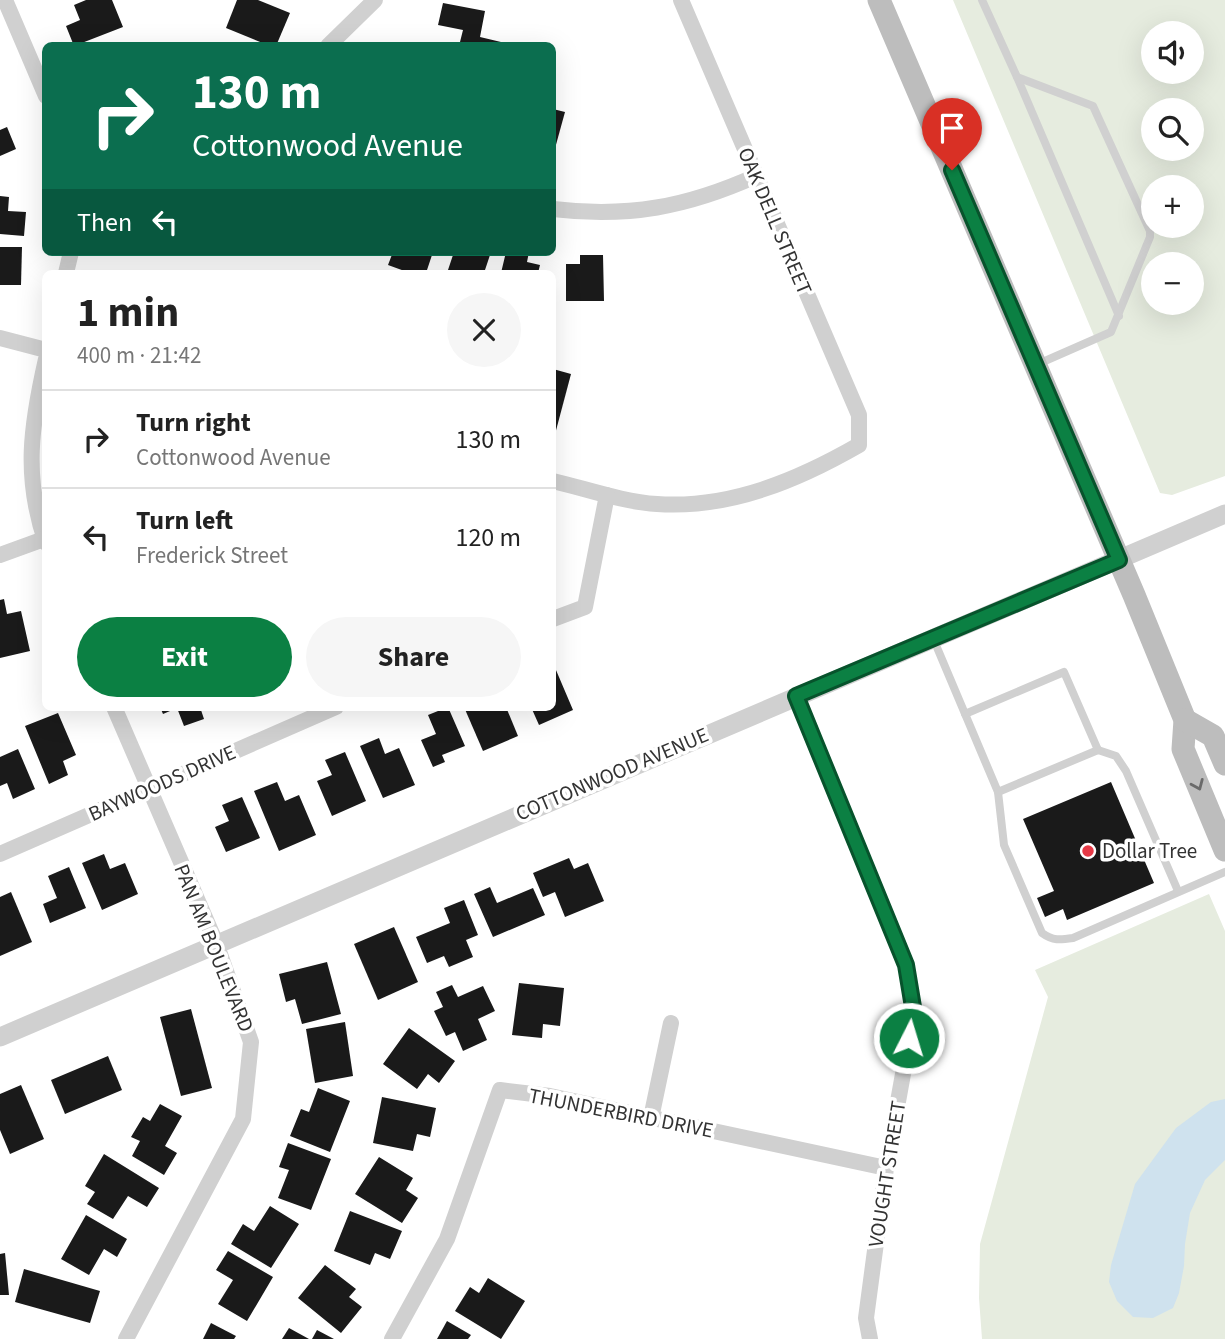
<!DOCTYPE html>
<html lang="en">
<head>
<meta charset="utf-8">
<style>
	body { margin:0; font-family:"Source Sans 3",sans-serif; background:#f6f6f6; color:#222; height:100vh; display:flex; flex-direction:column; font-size:26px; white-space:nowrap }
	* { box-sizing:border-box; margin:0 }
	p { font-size:23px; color:#767676 }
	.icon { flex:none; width:38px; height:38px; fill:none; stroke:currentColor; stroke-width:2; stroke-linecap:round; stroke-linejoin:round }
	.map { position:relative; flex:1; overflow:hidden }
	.side { position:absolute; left:42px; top:270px; width:514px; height:441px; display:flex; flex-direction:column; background:#fff; border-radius:10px; box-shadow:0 7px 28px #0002 }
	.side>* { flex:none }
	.banner { position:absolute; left:42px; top:42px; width:514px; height:214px; border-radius:10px; box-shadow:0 7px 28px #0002; background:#0b6e4f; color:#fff; overflow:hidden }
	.tools { position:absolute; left:1141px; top:21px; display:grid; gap:14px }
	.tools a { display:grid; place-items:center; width:63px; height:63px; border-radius:50%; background:#fff; box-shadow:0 7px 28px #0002; font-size:35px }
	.pin { position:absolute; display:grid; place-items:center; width:60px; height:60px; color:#fff; margin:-72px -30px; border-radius:50% 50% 50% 0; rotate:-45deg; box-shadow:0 0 7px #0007 }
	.pin .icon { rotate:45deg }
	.me { position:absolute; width:77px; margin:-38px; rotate:5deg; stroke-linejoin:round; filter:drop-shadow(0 0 5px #0008) }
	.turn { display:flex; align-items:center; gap:24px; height:147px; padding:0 35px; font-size:32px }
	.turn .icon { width:91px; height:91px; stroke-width:2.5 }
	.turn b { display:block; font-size:49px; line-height:60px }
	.then { display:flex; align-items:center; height:66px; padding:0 35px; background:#0003; gap:14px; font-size:26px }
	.round { display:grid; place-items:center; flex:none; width:74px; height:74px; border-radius:37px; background:#f6f6f6 }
	.overview { display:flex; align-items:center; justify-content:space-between; height:119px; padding:0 35px }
	h1 { font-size:42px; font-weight:700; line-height:52px }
	.button { display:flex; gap:14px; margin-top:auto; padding:14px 35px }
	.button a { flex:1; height:80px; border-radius:42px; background:#0b8043; color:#fff; font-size:28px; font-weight:700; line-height:80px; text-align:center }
	.button a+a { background:#f6f6f6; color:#222 }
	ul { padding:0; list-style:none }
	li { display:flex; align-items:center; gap:21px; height:98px; padding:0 35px; border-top:2px solid #e0e0e0 }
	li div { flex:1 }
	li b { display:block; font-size:26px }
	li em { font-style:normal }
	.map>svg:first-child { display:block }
	.green { fill:#e6ecdf; fill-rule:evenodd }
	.water { fill:#cfe2ee }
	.building { fill:#1a1a1a }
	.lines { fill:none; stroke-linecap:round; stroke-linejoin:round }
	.service { stroke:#d0d0d0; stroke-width:8 }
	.minor { stroke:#d0d0d0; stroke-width:16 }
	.tertiary { stroke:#d0d0d0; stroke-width:19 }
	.secondary { stroke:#bdbdbd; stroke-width:23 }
	.oneway { stroke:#6a6a6a }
	.route-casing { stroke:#07532c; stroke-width:18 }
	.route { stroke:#0b8043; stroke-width:12 }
	.poi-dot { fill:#e63946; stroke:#fff; stroke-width:2.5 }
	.labels { text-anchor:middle; stroke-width:7; stroke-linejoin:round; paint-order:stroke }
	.street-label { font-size:21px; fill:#333; stroke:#fff }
	.poi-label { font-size:21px; fill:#333; stroke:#fff; text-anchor:start }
</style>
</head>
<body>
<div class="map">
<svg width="1225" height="1339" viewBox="0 0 1225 1339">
	<rect width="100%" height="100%" fill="#fff"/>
	<g class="green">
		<path d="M953,0H1225V476L1172,495L1160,493ZM1153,33H1192V72H1153ZM1153,110H1192V149H1153ZM1153,187H1192V226H1153ZM1153,264H1192V303H1153Z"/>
		<polygon points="1209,894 1225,931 1225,1339 982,1339 979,1298 980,1244 1048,997 1035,970"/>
	</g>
	<polygon class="water" points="1225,1099 1225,1160 1205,1180 1190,1213 1185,1244 1184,1266 1179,1293 1173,1308 1153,1318 1133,1317 1117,1301 1109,1282 1111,1265 1135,1184 1176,1128 1211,1102"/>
	<g class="building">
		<polygon points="86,0 112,0 123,27 74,46 66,26 80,20 74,5"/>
		<polygon points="237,0 258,0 290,13 276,46 270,46 226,28"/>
		<polygon points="443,3 485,11 480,37 501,42 500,46 459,46 463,30 438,25"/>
		<polygon points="553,109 565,112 554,152 553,152"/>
		<polygon points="7,127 16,149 0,156 0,130"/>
		<polygon points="0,196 9,197 8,211 26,212 24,236 0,234"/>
		<polygon points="0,247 22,247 21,285 0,285"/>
		<polygon points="393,252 433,252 426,273 410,273 388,265"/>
		<polygon points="454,252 466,253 491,252 484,273 447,273"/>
		<polygon points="506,252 529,252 527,262 540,265 538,273 501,273"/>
		<polygon points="580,255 603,255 604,301 566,301 566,264 580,264"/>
		<polygon points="553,369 571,374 554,438 553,438"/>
		<polygon points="4,599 7,614 21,611 30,651 0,658 0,600"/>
		<polygon points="553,663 573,710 539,725 531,707 553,707"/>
		<polygon points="160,707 200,707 204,719 184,726 177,708 163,714"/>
		<polygon points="448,707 465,746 442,755 445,762 433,767 421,740 436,734 428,715"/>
		<polygon points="464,707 506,707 518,736 483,751"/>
		<polygon points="58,713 76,755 63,761 68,775 49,784 25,726"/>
		<polygon points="379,738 385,754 399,748 415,785 383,798 360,746"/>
		<polygon points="18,749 35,789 13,799 7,783 0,786 0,757"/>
		<polygon points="345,752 366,801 332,816 317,781 332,775 325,760"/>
		<polygon points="277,782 285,801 299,795 316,835 279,851 254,791"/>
		<polygon points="1111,782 1154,883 1067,920 1063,909 1045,917 1037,898 1054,891 1023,819"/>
		<polygon points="242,797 260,838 226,852 215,827 229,821 222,805"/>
		<polygon points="104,854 110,869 125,863 138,894 102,910 82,863"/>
		<polygon points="569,858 574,869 588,863 604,901 565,917 555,892 543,897 533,873"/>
		<polygon points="69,867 86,908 50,923 43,904 57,898 48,876"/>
		<polygon points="490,887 497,903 533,888 545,915 493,937 474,894"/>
		<polygon points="11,892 32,942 0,956 0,897"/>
		<polygon points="464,900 478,935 466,940 473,957 449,967 444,956 427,963 416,937 450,923 444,908"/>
		<polygon points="394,927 418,982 378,1000 354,944"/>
		<polygon points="327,962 341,1014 302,1024 295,999 286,1002 279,974"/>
		<polygon points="519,983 564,988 560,1026 543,1024 542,1038 512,1035"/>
		<polygon points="452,985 458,997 483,986 495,1011 478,1019 487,1040 463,1051 455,1032 446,1036 434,1011 443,1007 436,992"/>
		<polygon points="191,1009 212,1088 181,1096 160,1017"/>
		<polygon points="345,1022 353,1076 315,1083 306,1029"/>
		<polygon points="409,1028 455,1061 439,1083 428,1074 417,1089 383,1064"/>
		<polygon points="108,1056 122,1090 65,1114 51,1080"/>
		<polygon points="21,1085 44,1139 10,1154 0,1130 0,1094"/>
		<polygon points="318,1088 350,1101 330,1152 290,1136 301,1109 309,1112"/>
		<polygon points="382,1097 436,1108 430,1137 417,1134 413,1151 373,1143"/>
		<polygon points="160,1104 182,1116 165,1146 177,1153 164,1175 132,1156 140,1141 131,1137 143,1117 150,1121"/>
		<polygon points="288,1143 331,1159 311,1210 278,1198 289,1170 279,1167"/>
		<polygon points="104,1154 159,1188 147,1207 128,1196 113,1219 87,1204 95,1192 85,1186"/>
		<polygon points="379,1157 413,1178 406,1190 418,1198 402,1223 355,1194"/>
		<polygon points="270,1206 299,1224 271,1268 231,1244 243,1224 254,1231"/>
		<polygon points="350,1211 402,1231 390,1259 375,1253 370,1265 334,1251"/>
		<polygon points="86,1215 127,1239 117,1257 104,1249 89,1275 61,1259"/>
		<polygon points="228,1251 273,1277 247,1321 218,1304 233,1280 216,1270"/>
		<polygon points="5,1253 9,1295 0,1295 0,1254"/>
		<polygon points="325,1265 356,1289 349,1297 362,1307 341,1333 298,1298"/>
		<polygon points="24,1269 100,1291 90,1323 15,1302"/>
		<polygon points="488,1278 525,1301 501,1339 455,1311 470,1287 479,1293"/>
		<polygon points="447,1321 471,1335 468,1339 437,1339"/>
		<polygon points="211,1323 236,1336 234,1339 203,1339"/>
		<polygon points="289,1328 309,1339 282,1339"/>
		<polygon points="317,1330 334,1339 312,1339"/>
	</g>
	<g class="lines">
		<g class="service">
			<polyline points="982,0 1017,77 1093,106 1150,231 1150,237 1111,332 1038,364"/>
			<polyline points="1017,77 1119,316"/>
			<path d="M933,638L998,792L1004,845L1042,933C1053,941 1060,940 1073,938L1225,872"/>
			<polyline points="965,714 1064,672 1098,750"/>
			<polyline points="998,792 1098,750 1116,756 1126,771 1178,891"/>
		</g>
		<g class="minor">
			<polyline points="5,0 46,96"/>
			<polyline points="328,46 375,0"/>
			<path d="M553,209C628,218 687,207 756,176"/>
			<polyline points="66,273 71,252"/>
			<polyline points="0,338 46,350"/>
			<path d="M46,359C31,425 23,477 46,543"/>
			<path d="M553,481C587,489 623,502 657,504C730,509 798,480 859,445V415L681,0"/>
			<polyline points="0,555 44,539"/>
			<polyline points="553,619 585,607 607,495"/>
			<polyline points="796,696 906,965 914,1013 886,1168 866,1318 870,1339"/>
			<polyline points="114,707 216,943 251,1042 243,1119 126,1339"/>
			<polyline points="0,854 336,707"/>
			<polyline points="651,1118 671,1023"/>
			<polyline points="392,1339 447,1239 500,1090 550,1096 886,1168"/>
		</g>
		<polyline class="tertiary" points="0,1037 1225,514"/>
		<g class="secondary">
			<polyline points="879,0 1134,595 1185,720 1183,749 1225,850"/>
			<polyline points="1185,720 1213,736 1225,764"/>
		</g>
	</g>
	<defs><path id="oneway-chevron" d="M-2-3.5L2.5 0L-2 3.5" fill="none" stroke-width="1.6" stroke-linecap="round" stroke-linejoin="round" transform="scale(1.75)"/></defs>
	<use class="oneway" href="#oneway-chevron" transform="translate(1198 785) rotate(67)"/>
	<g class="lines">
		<g class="route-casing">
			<polyline id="route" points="909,1038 914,1013 906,965 796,696 1119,560 952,170"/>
		</g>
		<use href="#route" class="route"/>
	</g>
	<circle class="poi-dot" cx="1088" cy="851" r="7"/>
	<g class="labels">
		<g class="street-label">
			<text transform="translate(775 221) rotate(67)" y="7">OAK DELL STREET</text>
			<text transform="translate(612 774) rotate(-23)" y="7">COTTONWOOD AVENUE</text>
			<text transform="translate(162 783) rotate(-24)" y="7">BAYWOODS DRIVE</text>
			<text transform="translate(214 948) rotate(68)" y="7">PAN AM BOULEVARD</text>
			<text transform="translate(621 1113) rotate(11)" y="7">THUNDERBIRD DRIVE</text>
			<text transform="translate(887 1174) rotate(-81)" y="7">VOUGHT STREET</text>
		</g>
		<g class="poi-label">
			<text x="1102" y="858">Dollar Tree</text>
		</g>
	</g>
</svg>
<div class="tools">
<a><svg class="icon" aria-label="sound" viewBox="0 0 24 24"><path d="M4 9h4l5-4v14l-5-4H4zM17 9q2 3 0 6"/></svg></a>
<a><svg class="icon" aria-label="search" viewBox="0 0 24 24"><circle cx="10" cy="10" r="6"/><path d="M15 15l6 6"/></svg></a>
<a>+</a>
<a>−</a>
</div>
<div class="pin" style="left:952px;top:170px;background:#d93025"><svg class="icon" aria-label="arrive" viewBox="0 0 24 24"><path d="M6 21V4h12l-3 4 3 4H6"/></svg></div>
<svg class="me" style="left:909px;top:1038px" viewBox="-20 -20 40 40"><circle r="17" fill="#0b8043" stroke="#fff" stroke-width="3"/><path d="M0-11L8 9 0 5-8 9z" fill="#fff"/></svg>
<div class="banner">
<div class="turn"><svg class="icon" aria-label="right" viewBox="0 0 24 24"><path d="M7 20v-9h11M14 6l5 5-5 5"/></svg><div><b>130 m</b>Cottonwood Avenue</div></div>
<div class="then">Then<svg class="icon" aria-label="left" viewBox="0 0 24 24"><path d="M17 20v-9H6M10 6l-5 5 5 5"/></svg></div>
</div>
<section class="side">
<div class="overview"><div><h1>1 min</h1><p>400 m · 21:42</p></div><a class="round"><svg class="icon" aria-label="close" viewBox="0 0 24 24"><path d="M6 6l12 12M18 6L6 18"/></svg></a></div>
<ul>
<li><svg class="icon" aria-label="right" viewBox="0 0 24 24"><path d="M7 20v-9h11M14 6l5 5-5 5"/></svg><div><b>Turn right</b><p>Cottonwood Avenue</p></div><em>130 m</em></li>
<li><svg class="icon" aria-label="left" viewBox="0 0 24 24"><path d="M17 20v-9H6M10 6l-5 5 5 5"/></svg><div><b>Turn left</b><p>Frederick Street</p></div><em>120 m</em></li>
</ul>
<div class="button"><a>Exit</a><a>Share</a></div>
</section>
</div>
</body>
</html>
